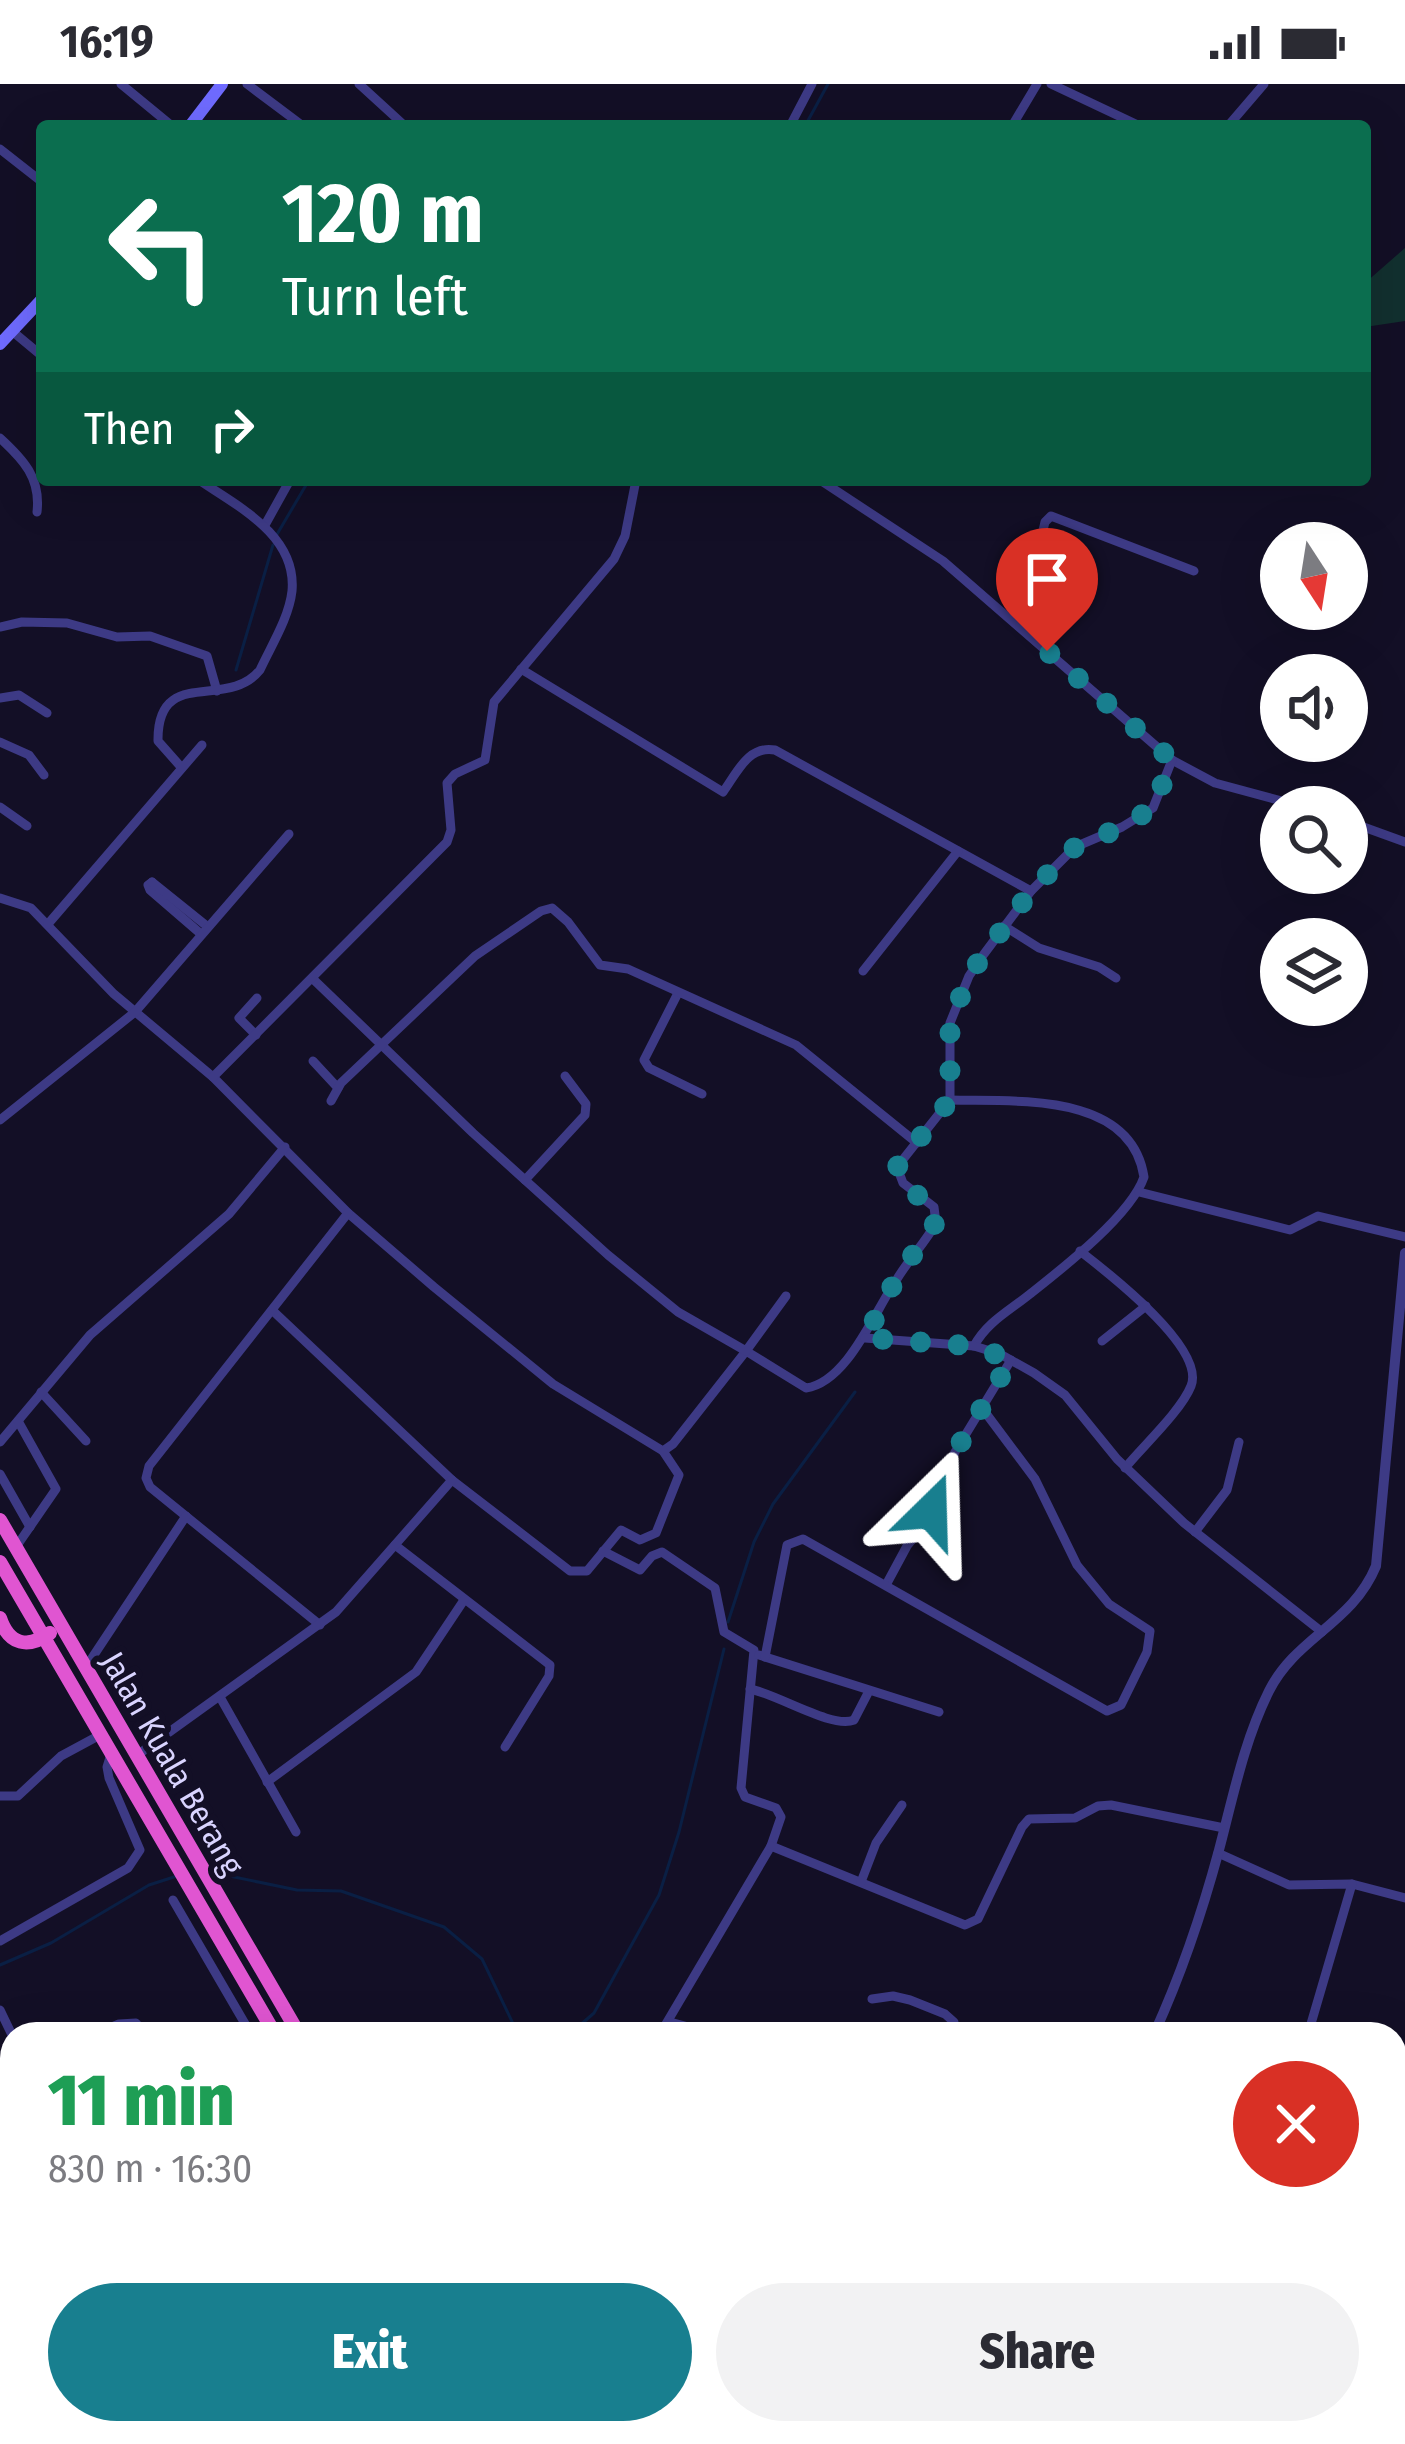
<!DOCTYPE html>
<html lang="en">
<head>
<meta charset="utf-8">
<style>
	body { margin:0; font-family:"Fira Sans Condensed",sans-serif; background:#f2f2f3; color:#2b2b33; height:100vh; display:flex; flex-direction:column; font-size:45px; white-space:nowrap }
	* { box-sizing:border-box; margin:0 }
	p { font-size:39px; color:#7c7c81 }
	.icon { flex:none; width:66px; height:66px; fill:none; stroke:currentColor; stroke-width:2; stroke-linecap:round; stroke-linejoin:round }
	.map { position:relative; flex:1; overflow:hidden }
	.drawer { position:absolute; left:0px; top:1938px; width:1407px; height:423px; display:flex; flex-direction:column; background:#fff; border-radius:36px 36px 0 0; box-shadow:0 12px 48px #0002 }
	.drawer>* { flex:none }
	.top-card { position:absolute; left:36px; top:36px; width:1335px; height:366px; border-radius:12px; box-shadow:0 12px 48px #0002; background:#0b6e4f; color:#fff; overflow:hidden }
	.needle { width:78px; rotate:168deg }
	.buttons { position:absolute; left:1260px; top:438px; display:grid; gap:24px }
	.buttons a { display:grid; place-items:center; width:108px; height:108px; border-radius:50%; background:#fff; box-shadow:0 12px 48px #0002; font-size:60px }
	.pin { position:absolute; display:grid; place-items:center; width:102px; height:102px; color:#fff; margin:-123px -51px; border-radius:50% 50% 50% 0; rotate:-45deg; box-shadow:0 0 12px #0007 }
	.pin .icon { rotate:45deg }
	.me { position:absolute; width:132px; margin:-66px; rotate:22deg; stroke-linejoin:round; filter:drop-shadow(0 0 9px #0008) }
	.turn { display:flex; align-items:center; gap:42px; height:252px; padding:0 48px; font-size:54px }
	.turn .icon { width:156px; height:156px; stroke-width:2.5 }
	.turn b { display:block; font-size:84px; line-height:102px }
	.then { display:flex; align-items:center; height:114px; padding:0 48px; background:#0003; gap:24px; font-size:45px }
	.round { display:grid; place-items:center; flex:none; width:126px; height:126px; border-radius:63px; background:#f2f2f3 }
	.headline { display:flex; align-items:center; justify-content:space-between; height:204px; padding:0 48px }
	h1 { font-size:72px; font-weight:800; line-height:90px; color:#1e9e55 }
	.action { display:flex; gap:24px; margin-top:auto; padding:24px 48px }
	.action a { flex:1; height:138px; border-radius:72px; background:#187f8f; color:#fff; font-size:48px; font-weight:800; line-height:138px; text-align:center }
	.action a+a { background:#f2f2f3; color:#2b2b33 }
	.status { display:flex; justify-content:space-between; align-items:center; height:84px; padding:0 60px; background:#fff; direction:ltr }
	.status svg { height:33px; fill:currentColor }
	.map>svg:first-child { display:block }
	.green { fill:#12302f }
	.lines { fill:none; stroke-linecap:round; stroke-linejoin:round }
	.stream { stroke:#0a1f44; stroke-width:3 }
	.minor { stroke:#3d3a85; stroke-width:9 }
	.tertiary { stroke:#3d3a85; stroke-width:10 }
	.secondary { stroke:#6f6bff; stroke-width:12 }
	.trunk { stroke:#e055d1; stroke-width:14 }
	.route { stroke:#187f8f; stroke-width:21; stroke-dasharray:0 37.8 }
	.labels { text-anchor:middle; stroke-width:12; stroke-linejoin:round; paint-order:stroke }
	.street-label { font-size:33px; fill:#d9d4ff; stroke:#130f26 }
</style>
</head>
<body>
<div class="status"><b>16:19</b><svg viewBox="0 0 49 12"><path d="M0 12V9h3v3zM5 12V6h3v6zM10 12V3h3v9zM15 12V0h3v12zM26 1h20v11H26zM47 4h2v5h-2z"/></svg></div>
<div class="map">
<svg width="1405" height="2360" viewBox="0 0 1405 2360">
	<rect width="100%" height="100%" fill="#130f26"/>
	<polygon class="green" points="1405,164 1405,237 1365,243 1365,199"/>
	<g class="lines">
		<g class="stream">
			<polyline points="805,42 828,0"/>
			<polyline points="276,452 309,396"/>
			<polyline points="236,586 273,461"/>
			<polyline points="728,1538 754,1458 773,1420 855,1308"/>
			<polyline points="210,1788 297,1806 341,1807 444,1843 482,1875 518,1950"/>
			<polyline points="0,1881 51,1859 149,1801 177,1792"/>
			<polyline points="570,1950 594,1929 659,1811 679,1748 724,1565"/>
			<polyline points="0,2252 12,2270"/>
			<polyline points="255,2360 257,2349"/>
		</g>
		<g class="minor">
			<polyline points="121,0 172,42"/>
			<polyline points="247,0 303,42"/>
			<polyline points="359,0 405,42"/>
			<polyline points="1051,0 1140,42"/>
			<polyline points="790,42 812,0"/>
			<polyline points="1012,42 1037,0"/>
			<polyline points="1228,42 1264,0"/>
			<polyline points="0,65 42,98"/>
			<polyline points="12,247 42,272"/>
			<path d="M0,354C23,375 41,394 37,428"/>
			<polyline points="820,396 943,477 1172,676 1215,699 1304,723"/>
			<polyline points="265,441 290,396"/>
			<polyline points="1020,542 1045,438 1051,432 1194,487"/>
			<polyline points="0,543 22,538 67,539 117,553 150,552 207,572 217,607"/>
			<path d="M521,585L723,708C737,689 748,661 775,666L1031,807"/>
			<polyline points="0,614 19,611 47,629"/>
			<polyline points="0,658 29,671 44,691"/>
			<path d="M181,683L158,657C157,581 227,627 260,586C271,562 289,534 292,507C297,451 237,422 199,396"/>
			<polyline points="0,723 27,742"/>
			<polyline points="1347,737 1405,758"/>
			<polyline points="152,798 148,801 150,806 201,850"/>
			<polyline points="152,798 208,843"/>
			<path d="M0,814L31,824L114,910L213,993L348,1129L434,1203L553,1300L663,1367L673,1360L746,1267L806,1304C848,1298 875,1226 897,1195C909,1175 925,1159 936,1139L934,1123L903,1099L897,1083L950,1016V939L969,892L984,870L1031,807L1075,763L1122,743L1153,724L1172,676"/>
			<polyline points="48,840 202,661"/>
			<polyline points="1004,842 1039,864 1099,883 1116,894"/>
			<polyline points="863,887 958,767"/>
			<polyline points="313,895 473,1049 608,1171 678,1228 746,1267 786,1212"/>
			<polyline points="678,909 644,976 649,984 702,1010"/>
			<polyline points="256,951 239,934 257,914"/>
			<polyline points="313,977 338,1004"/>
			<polyline points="213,993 447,758 451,746 447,699 455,690 485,676 494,618 614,475 625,452 636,396"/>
			<path d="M950,1016C1014,1018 1131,1007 1144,1093C1131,1131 1063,1184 1030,1210C1009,1227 987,1238 974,1262"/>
			<polyline points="331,1017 341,999 475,872 541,827 552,824 568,838 600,881 628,885 796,961 917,1059"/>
			<polyline points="0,1036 135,928 289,750"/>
			<polyline points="525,1096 585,1031 586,1020 565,992"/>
			<polyline points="1139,1108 1290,1146 1318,1132 1405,1153"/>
			<path d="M1080,1167C1107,1188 1206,1264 1191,1302C1181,1327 1143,1362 1125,1384"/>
			<polyline points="272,1226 452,1396 570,1487 587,1487 621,1446 640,1456 656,1449 679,1391 663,1367"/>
			<polyline points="865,1254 974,1262 1000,1270 1034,1289 1065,1311 1117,1375 1184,1439 1322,1548"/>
			<polyline points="1102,1257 1146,1222"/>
			<polyline points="41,1308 86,1357"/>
			<polyline points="0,1358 90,1251 229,1130 285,1063"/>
			<polyline points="0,1390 30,1443"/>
			<polyline points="1195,1448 1227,1406 1239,1358"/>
			<polyline points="395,1461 550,1581 549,1592 505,1663"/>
			<polyline points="16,1463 56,1405 18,1337"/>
			<polyline points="603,1467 640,1486 652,1472 662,1468 715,1504 724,1548 754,1566 741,1704 745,1713 776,1724 781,1733 771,1762 660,1950"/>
			<polyline points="886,1501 907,1462 926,1439 955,1368 1011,1276"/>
			<polyline points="320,1541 150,1403 146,1394 149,1382 348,1129"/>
			<polyline points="759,1571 939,1628"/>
			<polyline points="765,1573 787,1461 803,1455 1107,1627 1121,1621 1147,1568 1150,1547 1109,1520 1077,1481 1035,1395 982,1324"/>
			<polyline points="86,1583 186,1432"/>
			<path d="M750,1605C779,1611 832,1645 854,1636L869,1607"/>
			<polyline points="220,1613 296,1748"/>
			<polyline points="136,1672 336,1528 452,1396"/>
			<polyline points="267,1698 416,1588 464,1516"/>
			<polyline points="0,1712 18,1712 61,1672 100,1651"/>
			<polyline points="771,1762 965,1841 978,1835 1022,1743 1029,1735 1075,1734 1098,1722 1111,1721 1224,1744"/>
			<polyline points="1218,1769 1289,1801 1352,1800 1405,1814"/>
			<polyline points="861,1798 876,1759 902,1721"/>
			<polyline points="173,1816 251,1950"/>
			<polyline points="0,1857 128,1784 140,1766 109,1694 107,1683 111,1670"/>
			<polyline points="872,1915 893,1912 910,1916 945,1930 954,1938 952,1950"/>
			<polyline points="0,1926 12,1951"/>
			<polyline points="670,1938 714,1950"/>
			<polyline points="96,1950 119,1940 136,1939 145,1950"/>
			<polyline points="1308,1950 1352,1800"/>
			<polyline points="0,1991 12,1986"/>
			<polyline points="1395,2128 1405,2124"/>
			<polyline points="481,2349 487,2360"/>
			<polyline points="645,2349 651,2360"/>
			<polyline points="739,2349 746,2360"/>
			<polyline points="825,2349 832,2360"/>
			<polyline points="126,2360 136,2349"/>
			<polyline points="393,2360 398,2349"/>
			<polyline points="628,2360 635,2349"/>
			<polyline points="1096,2360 1109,2349"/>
		</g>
		<g class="tertiary">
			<path d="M1154,1950C1181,1891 1202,1829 1219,1766C1233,1713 1244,1657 1269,1607C1296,1553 1352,1540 1376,1482L1405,1169"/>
			<polyline points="849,2360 854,2349"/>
		</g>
		<g class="secondary">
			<polyline points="190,42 222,0"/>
			<polyline points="0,260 42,215"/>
		</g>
		<g class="trunk">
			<polyline points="0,1436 299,1950"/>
			<polyline points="0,1478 275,1950"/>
			<path d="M0,1534C9,1561 28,1565 50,1549"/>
			<polyline points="501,2349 507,2360"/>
			<polyline points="525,2349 531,2360"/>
		</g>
	</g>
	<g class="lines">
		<polyline class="route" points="931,1427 955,1368 1011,1276 974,1262 865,1254 896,1195 936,1138 934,1124 903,1100 897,1083 950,1016 950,939 969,892 984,870 1031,807 1075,763 1122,743 1153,724 1172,676 1047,567"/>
	</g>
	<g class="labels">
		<g class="street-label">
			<text transform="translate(173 1679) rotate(60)" y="12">Jalan Kuala Berang</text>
		</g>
	</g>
</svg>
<div class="buttons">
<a><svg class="needle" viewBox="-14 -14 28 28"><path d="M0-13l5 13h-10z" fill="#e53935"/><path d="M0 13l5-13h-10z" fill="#7c7c81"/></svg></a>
<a><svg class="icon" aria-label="sound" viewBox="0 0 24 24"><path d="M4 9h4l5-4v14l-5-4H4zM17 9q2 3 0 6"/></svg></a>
<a><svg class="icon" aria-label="search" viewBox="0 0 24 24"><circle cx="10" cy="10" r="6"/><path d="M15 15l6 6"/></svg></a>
<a><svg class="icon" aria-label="layers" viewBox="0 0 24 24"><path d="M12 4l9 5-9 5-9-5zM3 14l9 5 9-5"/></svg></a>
</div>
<div class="pin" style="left:1047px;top:567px;background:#d93025"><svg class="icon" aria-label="arrive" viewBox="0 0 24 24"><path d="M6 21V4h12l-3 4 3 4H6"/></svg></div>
<svg class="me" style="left:931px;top:1427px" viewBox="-20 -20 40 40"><path d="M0-17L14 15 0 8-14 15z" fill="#187f8f" stroke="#fff" stroke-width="4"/></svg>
<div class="top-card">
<div class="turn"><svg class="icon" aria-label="left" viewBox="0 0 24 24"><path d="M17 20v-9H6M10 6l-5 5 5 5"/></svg><div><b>120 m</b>Turn left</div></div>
<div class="then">Then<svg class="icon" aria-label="right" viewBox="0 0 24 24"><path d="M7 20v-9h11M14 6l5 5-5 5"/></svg></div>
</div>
<section class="drawer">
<div class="headline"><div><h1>11 min</h1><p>830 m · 16:30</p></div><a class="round" style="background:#d93025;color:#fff"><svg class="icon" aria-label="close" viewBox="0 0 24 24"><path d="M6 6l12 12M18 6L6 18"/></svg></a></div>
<div class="action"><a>Exit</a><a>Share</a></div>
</section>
</div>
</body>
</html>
